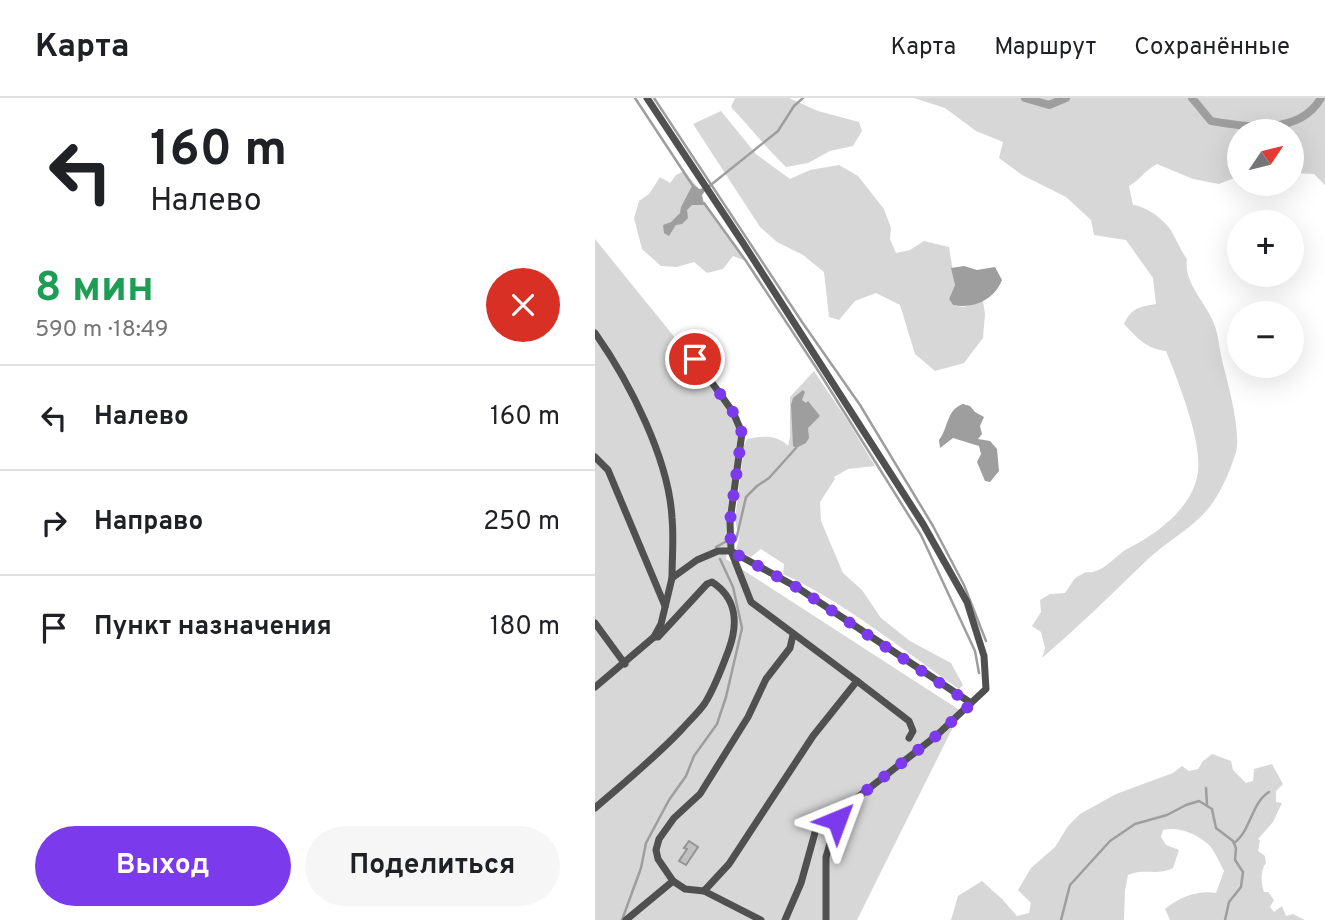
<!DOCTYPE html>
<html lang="ru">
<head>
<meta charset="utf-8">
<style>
	body { margin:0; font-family:Overpass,sans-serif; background:#f6f6f6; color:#202124; height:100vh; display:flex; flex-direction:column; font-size:26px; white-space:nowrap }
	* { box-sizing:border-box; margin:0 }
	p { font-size:23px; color:#757577 }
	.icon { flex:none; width:38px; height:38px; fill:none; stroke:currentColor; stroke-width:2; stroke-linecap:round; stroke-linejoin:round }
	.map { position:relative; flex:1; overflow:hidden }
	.sheet { display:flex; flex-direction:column; background:#fff; width:595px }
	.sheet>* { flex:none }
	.top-card { background:#fff; color:#202124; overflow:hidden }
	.needle { width:46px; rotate:55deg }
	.buttons { position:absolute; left:632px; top:21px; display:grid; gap:14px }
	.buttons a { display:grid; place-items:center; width:77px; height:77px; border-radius:50%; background:#fff; box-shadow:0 7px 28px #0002; font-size:35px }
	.pin { position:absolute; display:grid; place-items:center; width:60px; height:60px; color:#fff; margin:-30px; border:4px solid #fff; border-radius:50%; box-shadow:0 2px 7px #0007 }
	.me { position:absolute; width:77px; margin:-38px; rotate:44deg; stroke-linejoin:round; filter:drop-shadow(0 0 5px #0008) }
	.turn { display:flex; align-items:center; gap:24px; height:147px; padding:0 35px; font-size:32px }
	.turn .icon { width:91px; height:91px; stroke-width:2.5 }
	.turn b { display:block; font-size:49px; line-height:60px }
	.round { display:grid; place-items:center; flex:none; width:74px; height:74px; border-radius:37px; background:#f6f6f6 }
	.headline { display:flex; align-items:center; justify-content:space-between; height:119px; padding:0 35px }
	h1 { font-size:42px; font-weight:700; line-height:52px; color:#1e9e55 }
	.primary-button { display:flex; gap:14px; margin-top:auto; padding:14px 35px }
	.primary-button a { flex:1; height:80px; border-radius:42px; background:#7c3aed; color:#fff; font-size:28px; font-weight:700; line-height:80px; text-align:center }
	.primary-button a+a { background:#f6f6f6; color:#202124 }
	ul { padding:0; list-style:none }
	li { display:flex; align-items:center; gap:21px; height:105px; padding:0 35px; border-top:2px solid #e0e0e0 }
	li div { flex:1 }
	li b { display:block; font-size:26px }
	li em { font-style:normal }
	header { display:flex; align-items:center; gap:42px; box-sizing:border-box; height:98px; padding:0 35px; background:#fff; border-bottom:2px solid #e0e0e0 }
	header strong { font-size:33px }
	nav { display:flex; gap:38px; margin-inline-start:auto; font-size:24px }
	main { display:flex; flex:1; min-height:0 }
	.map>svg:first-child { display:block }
	.green { fill:#d7d7d7 }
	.water { fill:#9e9e9e }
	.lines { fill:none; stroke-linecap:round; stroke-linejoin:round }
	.stream { stroke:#9e9e9e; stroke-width:2.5 }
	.canal { stroke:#9e9e9e; stroke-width:8 }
	.building { fill:#c0c0c0; stroke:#949494; stroke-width:2 }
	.street { stroke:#505050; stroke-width:7 }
	.route { stroke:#7c3aed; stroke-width:12; stroke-dasharray:0 21.6 }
</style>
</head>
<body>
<header>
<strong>Карта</strong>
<nav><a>Карта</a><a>Маршрут</a><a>Сохранённые</a></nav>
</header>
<main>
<section class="sheet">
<div class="top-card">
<div class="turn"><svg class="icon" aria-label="left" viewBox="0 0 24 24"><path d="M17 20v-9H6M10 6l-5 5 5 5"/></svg><div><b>160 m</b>Налево</div></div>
</div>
<div class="headline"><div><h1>8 мин</h1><p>590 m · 18:49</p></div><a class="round" style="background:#d93025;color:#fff"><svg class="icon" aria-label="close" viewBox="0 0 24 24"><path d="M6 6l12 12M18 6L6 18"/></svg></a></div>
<ul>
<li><svg class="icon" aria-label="left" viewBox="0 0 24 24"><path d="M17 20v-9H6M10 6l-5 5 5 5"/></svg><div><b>Налево</b></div><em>160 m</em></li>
<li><svg class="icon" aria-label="right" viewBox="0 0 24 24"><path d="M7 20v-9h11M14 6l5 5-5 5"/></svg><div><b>Направо</b></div><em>250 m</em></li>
<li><svg class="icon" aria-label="arrive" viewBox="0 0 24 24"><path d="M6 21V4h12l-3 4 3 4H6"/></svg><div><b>Пункт назначения</b></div><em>180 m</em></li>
</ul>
<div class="primary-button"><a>Выход</a><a>Поделиться</a></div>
</section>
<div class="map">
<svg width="730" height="822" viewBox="0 0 730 822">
	<rect width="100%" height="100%" fill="#fff"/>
	<g class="green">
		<path d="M140,0H194L223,13L264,24L267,33L258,48L235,53L213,65L191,69C171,50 155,29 136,9Z"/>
		<path d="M319,0H730V87L719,76L697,75L696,33H644V78L624,86L598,81L562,66C550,72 545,82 534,88L538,107C551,108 572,123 578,136C583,145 586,153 592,161C588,185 612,205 620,228C624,241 625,256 629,270C634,289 646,335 641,354C635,373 626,395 613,411C596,431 571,444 552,462C517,496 483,529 447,560L450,550L446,534L437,528L446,514L445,502L455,496L470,495L480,480L491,474C506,477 520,458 532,451C562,436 598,410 603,374C607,342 583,283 571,253C552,251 542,240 529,226C537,209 545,209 561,206L558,180L531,142L499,137L496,122L471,99L427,77L404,60L408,44L381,33L350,10Z"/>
		<polygon points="126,13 161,56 195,81 215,72 244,67 263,78 289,111 296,130 295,141 301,155 315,152 329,143 354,149 360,187 354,201 358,207 368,209 388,203 390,216 388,240 369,265 340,273 320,256 305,207 281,195 260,203 244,222 234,219 229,174 208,157 182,144 165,129 98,26"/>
		<polygon points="89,73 104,91 112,90 107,97 109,105 151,163 138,158 128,171 112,175 99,164 82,169 66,168 47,151 39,120 44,103 54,96 65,79 75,85 81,77"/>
		<polygon points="0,141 145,320 131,461 366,613 262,822 0,822"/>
		<path d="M219,273L254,325L280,368L253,371L239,379L240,381L225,404L226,423L248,475L267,492L286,520L315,543L356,565L368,587L364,591C309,553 248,503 188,476L189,466L166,451L156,459L141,451L144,441L140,422L149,347L152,341C166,338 182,336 193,348L195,339V299Z"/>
		<path d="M617,656L636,663L638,672L651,685L658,683L659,671L677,666L688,686L681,693V704L687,705L678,724L663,741L665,742L663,753L670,758L671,765C665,773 666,785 669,794H673L679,802L675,809L679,814L687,808L691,818L698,816L710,822H575L570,811C585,799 603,792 621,795L629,773C625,765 620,754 615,748C603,736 583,728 568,732L566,739L571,747L584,752L578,770C562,778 550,770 533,777L530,793L529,822H356L363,798L387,783L407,801L422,818L434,815L436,805L423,792L436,770L460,749L473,728L485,716L521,696L578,675L587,668L594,673L603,671L608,663Z"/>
	</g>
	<g class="water">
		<polygon points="98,86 104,91 112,90 107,97 109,107 97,107 92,112 93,120 87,126 81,127 74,138 69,135 68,127 76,124 85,115 86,109"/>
		<path d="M369,168L382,172L400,169L407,182C399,202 379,211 358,207L354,201L360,187L356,170Z"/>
		<polygon points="208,292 210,294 207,302 211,305 213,303 225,318 213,330 214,340 211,345 201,350 198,348 196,307 198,300"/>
		<path d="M368,306L375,308L380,314L389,319L385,328L387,336L383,341L395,343L402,351L404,373L395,384L390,383L382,364L386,356L384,348L358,340L345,350L344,342C354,329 351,312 368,306Z"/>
	</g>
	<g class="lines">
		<g class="stream">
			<polyline points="40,0 98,88"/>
			<polyline points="59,0 207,224 265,307 338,428 369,487 391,543"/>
			<polyline points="112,90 183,33 199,8 208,0"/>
			<polyline points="109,105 151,163 224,274 326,437 380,553 384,575"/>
			<polyline points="141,442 151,399 162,388 174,380 201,350"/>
			<polyline points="121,449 132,443"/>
			<polyline points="611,690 612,707"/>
			<path d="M639,745C656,733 656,705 674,694"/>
			<polyline points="27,822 46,770 51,745 74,702 91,678 99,658 122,626 131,599 147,530 138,489 125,461"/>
			<polyline points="466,822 475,787 515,743 540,726 572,717 591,707 604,703 617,711 621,730 638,743 641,750 640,762 648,774 646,789 634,804 630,822"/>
		</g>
		<g class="canal">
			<polyline points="430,0 454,7 471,0"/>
			<path d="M597,0L616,23C652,29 704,38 726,0"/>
		</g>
	</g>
	<polygon class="building" points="94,743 103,749 91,767 84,763 92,751 89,750"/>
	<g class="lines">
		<g class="street">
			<polyline points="52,0 148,145 328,426 372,504 389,558 391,591 376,605"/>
			<path d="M0,235C34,283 74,361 77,420C79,440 77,460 77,480"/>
			<polyline points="100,261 138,314 147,335 135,423 136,453 156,504 262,583 218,638 134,766 109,793 90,791 78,783 63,761 61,752 64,741 79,720 105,696 153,619 171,581 195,550 198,537"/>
			<polyline points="0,359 13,372 70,508"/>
			<polyline points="0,525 30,566"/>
			<polyline points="59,539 66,526 77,480 102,462 123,453 136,453 203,490 376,605 341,638 263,699 242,722 231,759 231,822"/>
			<polyline points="262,583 314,623 318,633 314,640"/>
			<path d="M0,589L59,539H63L112,486L117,484C142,500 143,526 134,551C127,570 120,589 110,605C104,614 95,622 88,630C61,659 30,684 0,710"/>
			<polyline points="109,793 166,822"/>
			<polyline points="31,822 78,783"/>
			<polyline points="190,822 206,785 221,731"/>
		</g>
	</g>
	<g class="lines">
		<polyline class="route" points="100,261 138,314 147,335 135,423 136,453 203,490 376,606 341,638 263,699 242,722"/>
	</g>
</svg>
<div class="buttons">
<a><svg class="needle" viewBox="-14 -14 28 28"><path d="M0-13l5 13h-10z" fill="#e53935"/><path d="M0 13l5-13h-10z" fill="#757577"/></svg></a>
<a>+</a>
<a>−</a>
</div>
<div class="pin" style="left:100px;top:261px;background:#d93025"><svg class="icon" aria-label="arrive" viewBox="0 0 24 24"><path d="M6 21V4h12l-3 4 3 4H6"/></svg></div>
<svg class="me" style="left:242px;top:722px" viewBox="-20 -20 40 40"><path d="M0-17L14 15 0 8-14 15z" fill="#7c3aed" stroke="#fff" stroke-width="4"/></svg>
</div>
</main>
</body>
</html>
